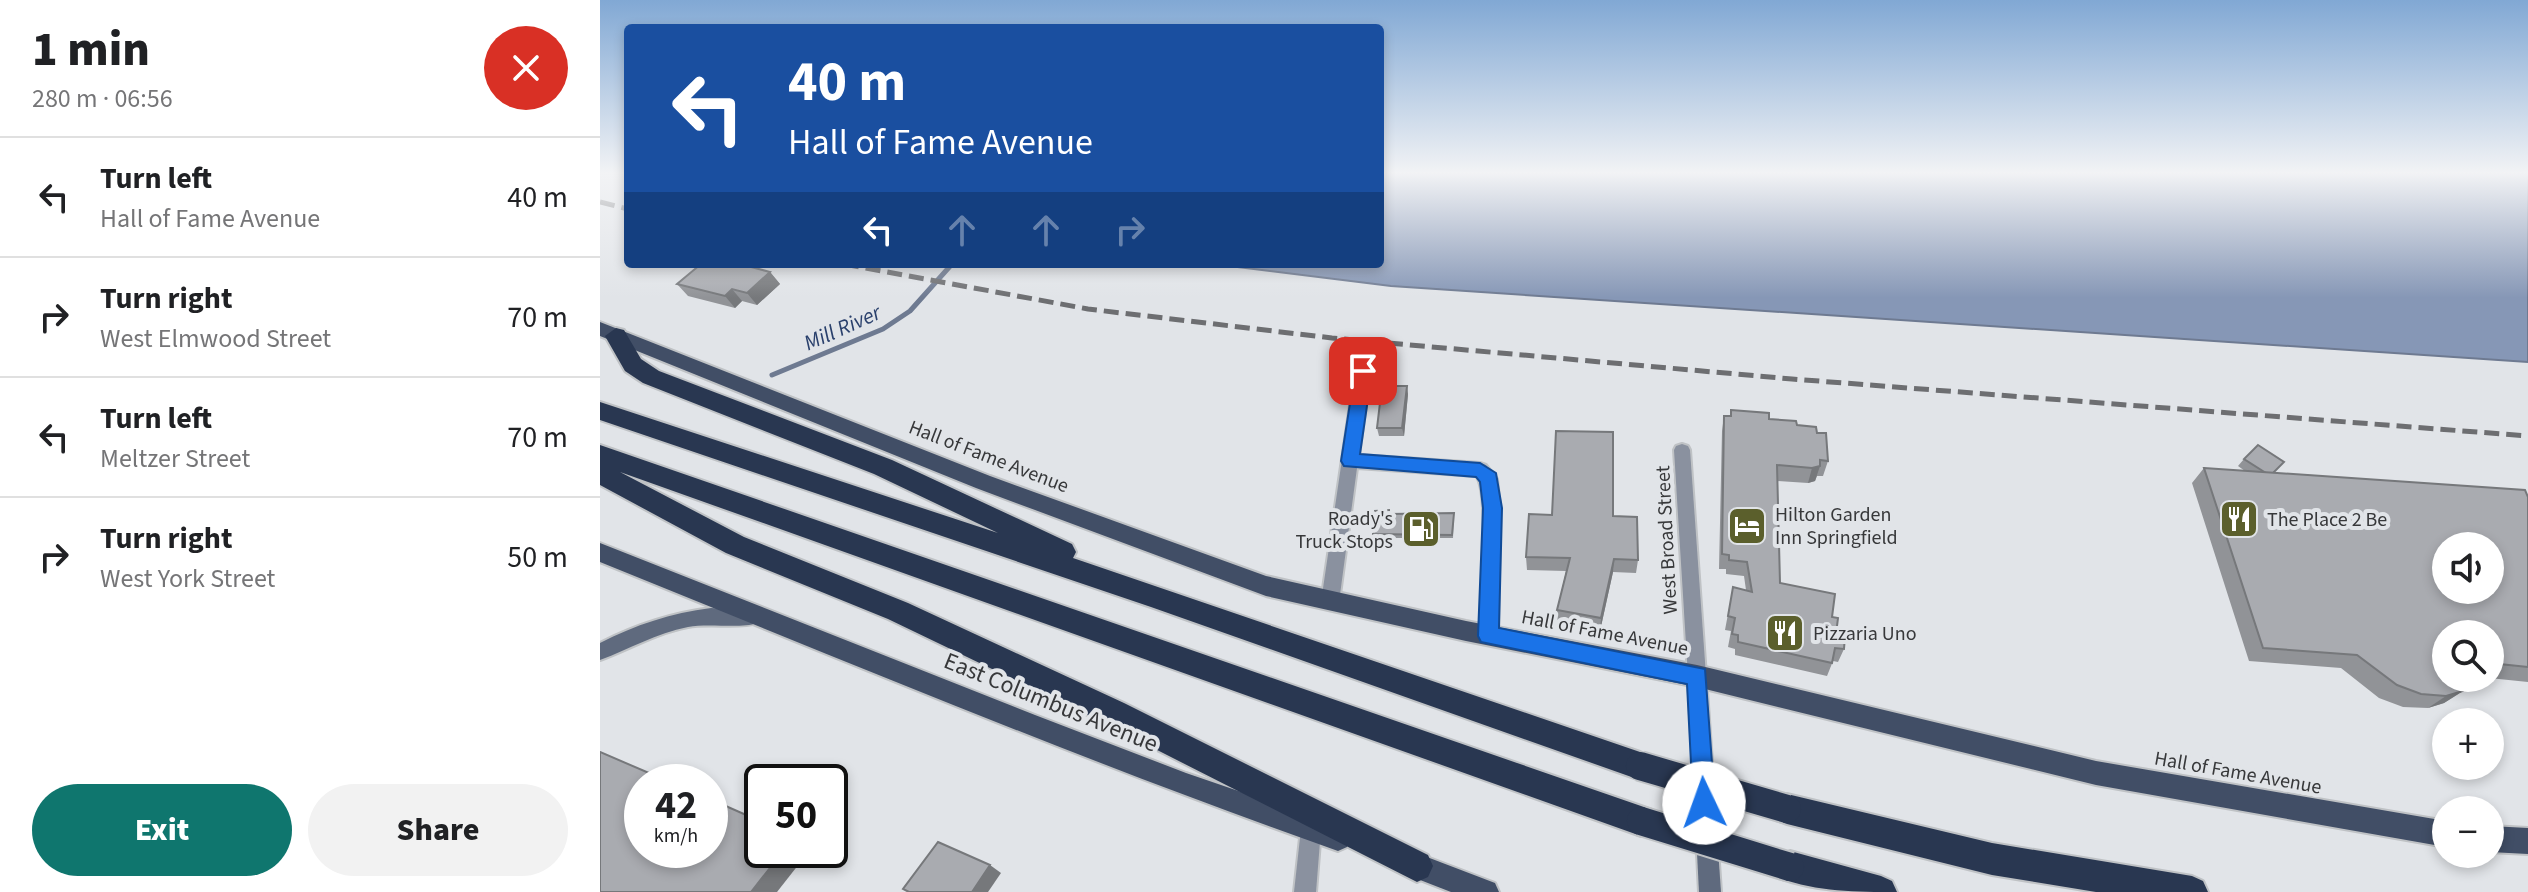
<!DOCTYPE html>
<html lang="en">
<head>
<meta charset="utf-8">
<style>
	body { margin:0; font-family:"Source Sans 3",sans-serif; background:#f2f2f2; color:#202124; height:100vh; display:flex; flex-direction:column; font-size:30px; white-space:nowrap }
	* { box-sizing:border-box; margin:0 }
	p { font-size:26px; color:#757577 }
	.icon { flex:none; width:44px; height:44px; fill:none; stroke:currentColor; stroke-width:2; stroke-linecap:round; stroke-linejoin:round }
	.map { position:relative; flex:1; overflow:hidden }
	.side { display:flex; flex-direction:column; background:#fff; width:600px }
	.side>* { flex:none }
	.guide { position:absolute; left:24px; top:24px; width:760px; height:244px; border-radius:8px; box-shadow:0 4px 12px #0003; background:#1a4fa0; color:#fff; overflow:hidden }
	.fabs { position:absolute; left:1832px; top:532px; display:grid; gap:16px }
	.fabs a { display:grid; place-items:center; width:72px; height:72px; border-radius:50%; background:#fff; box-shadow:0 4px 12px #0003; font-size:40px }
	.speed { position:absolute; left:24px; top:764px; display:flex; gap:16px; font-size:40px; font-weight:700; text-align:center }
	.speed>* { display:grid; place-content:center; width:104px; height:104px; border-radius:50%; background:#fff; box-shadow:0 4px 12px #0003; line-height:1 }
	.speed small { font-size:20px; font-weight:400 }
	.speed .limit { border:4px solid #111; border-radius:12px; background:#fff; color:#111 }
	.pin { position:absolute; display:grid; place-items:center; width:68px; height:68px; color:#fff; margin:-34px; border-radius:16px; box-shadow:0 4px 12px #0006 }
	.me { position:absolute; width:88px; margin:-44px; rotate:357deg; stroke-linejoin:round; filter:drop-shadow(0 0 6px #0008) }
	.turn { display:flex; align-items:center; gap:28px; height:168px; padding:0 32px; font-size:36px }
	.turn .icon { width:104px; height:104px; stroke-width:2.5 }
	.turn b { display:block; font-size:56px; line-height:68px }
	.lanes { display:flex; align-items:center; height:76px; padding:0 32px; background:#0003; justify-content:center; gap:40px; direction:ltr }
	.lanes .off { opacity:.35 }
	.round { display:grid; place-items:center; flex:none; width:84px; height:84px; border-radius:42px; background:#f2f2f2 }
	.overview { display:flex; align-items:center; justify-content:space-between; height:136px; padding:0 32px }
	h1 { font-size:48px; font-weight:800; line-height:60px }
	.primary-button { display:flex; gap:16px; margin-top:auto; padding:16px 32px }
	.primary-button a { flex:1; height:92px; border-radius:48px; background:#0f766e; color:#fff; font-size:32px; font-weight:800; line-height:92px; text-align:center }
	.primary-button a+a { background:#f2f2f2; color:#202124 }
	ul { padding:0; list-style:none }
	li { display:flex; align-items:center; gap:24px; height:120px; padding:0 32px; border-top:2px solid #e0e0e0 }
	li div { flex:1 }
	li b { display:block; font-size:30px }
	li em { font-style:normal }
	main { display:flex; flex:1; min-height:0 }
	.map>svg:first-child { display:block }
	.water { fill:#8697b6; stroke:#6e7a91; stroke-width:2 }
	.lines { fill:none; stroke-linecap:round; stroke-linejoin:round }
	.stream { stroke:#6e7a91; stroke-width:5 }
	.street-casing { stroke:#bfc2c5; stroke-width:4 }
	.secondary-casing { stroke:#bfc2c5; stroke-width:4 }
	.primary-casing { stroke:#bfc2c5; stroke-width:4 }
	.highway-casing { stroke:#bfc2c5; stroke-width:4 }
	.street { fill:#8a919f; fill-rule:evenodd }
	.secondary { fill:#5f6a7e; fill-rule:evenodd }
	.primary { fill:#414e66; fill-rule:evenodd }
	.highway { fill:#293751; fill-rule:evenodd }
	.rail { stroke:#6d6e71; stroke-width:5; stroke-dasharray:15 7; stroke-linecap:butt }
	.highway-bridge-casing { stroke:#bfc2c5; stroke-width:32; stroke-linecap:butt }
	.highway-bridge { stroke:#293751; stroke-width:28 }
	.wall { fill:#919397 }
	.shaded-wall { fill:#76787b }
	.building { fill:#a9abb0; stroke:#76787b; stroke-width:2; fill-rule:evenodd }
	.route { fill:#1a73e8; stroke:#114b97; stroke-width:2 }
	.labels { text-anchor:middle; stroke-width:8; stroke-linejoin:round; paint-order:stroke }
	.street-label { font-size:20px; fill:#37383a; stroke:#e1e4e8 }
	.poi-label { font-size:20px; fill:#37383a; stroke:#e1e4e8; text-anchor:start }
	.water-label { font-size:22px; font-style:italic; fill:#2a406c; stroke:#e1e4e8 }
	.near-street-label { font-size:24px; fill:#37383a; stroke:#e1e4e8 }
</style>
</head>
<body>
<main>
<section class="side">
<div class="overview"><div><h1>1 min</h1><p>280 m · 06:56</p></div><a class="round" style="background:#d93025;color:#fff"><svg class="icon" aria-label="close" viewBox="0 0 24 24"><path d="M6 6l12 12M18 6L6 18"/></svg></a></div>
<ul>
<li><svg class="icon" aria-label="left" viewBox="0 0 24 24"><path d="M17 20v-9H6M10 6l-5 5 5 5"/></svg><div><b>Turn left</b><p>Hall of Fame Avenue</p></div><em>40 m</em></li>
<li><svg class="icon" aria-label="right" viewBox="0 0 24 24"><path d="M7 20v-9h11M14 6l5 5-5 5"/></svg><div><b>Turn right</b><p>West Elmwood Street</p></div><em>70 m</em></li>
<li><svg class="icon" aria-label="left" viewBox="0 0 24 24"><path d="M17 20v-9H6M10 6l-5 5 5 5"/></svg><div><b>Turn left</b><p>Meltzer Street</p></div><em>70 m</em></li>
<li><svg class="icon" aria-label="right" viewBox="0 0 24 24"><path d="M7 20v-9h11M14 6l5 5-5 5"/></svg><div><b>Turn right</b><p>West York Street</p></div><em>50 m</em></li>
</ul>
<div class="primary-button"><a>Exit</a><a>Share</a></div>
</section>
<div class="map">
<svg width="1928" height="892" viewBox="0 0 1928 892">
	<rect width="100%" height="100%" fill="#e1e4e8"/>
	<polygon class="water" points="780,173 1928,173 1928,362 791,286 613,264 780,264"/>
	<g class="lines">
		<polyline class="stream" points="172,375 283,329 310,311 352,264"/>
		<g class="street-casing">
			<g id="street">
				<path d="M763,365L771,371L759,455L880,463L886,465L897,479L900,508L898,636L895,642L889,644L883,642L880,636C881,609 890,491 876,476L757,468L739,602L736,608L730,610L724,608L721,602L755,371Z"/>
				<polygon points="1082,444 1088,446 1090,450 1106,676 1104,682 1097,685 1090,682 1088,676 1074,450 1076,446"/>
				<polygon points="711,819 718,822 721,829 716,892 694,892 701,829 704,822"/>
			</g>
		</g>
		<g class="secondary-casing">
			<g id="secondary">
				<path d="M111,608L157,611L160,617L157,623C141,629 109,623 88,627C56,633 30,649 0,660V643C35,625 71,613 111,608Z"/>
				<polygon points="1097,667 1104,670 1106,676 1121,892 1099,892 1088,676 1090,670"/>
			</g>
		</g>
		<g class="primary-casing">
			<g id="primary">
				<polygon points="0,322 390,476 666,576 866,621 1097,665 1496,761 1846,821 1846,847 1496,785 1097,687 866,641 666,596 376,488 0,336"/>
				<path d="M0,543L435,715L586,773L738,825L747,829L751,838L747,847L738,851C489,763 245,661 0,562Z"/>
				<polygon points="1890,826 1928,828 1928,854 1890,852"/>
				<polygon points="806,849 895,883 899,892 851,892 797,871 793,862 797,853"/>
			</g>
		</g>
		<g class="highway-casing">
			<g id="highway">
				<polygon points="16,328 24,330 41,359 59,371 292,460 472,544 476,552 473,558 1040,752 1050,756 1055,766 1050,776 1040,780 551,607 0,420 0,402 398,533 274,474 43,383 25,371 5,336"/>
				<polygon points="0,445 1041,806 1052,810 1056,821 1052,832 1041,836 20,472 144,537 308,603 524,703 828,855 833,866 828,877 817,882 504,723 288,619 126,553 0,485"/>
				<polygon points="1187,794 1392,843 1592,876 1603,881 1608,892 1496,892 1392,875 1187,824 1176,820 1172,809 1176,798"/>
				<path d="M1190,851L1281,876L1292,881L1297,892C1256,892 1218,892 1179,878L1174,867L1179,856Z"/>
			</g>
		</g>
		<use href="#street" class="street"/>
		<use href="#secondary" class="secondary"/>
		<use href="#primary" class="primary"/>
		<use href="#highway" class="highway"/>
		<g class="rail">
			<polyline points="0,202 28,209"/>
			<polyline points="244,264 488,309 732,338 1192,379 1928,436"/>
		</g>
		<g class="highway-bridge-casing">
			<g id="highway-bridge">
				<polyline points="1040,766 1187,809"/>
				<polyline points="1041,821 1190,867"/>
			</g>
		</g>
		<use href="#highway-bridge" class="highway-bridge"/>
	</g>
	<g class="wall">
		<polygon points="170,272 180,284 157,305 142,301 135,308 88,296 77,284"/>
		<polygon points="808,394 804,436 779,436 777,428"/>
		<polygon points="1131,410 1197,425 1217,433 1228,461 1223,476 1217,476 1215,481 1208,483 1177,481 1180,583 1232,617 1236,634 1244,649 1238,662 1233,661 1227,676 1135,655 1135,649 1128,647 1131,631 1125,630 1133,587 1146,590 1144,576 1126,574 1126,569 1119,569 1122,431 1124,416 1130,416"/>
		<polygon points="1644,459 1674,473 1928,497 1928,682 1889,678 1890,678 1890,634 1863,691 1844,703 1828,708 1803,707 1779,698 1741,668 1649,661 1592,483 1604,468 1645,471 1638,466"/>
		<polygon points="854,513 853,538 774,538 773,534 789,514"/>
		<polygon points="952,515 1013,516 1038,560 1036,573 1013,572 1000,631 957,623 957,610 966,571 927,570 926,557"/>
	</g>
	<g class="shaded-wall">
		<polygon points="170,272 180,284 157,305 147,293"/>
		<polygon points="132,289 142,301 135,308 125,296"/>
		<polygon points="807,386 808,394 804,436 802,428"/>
		<polygon points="1220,466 1215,481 1208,483 1212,468"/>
		<polygon points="1014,559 1013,572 1000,631 1001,618"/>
		<polygon points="1863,691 1844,703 1828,708 1846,696"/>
		<polygon points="184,850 210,850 177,892 151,892"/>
		<polygon points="390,865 401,873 388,892 372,892"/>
	</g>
	<g class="building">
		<polygon points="101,264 140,264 170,272 147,293 132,289 125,296 77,284"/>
		<polygon points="782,386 807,386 802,428 777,428"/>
		<polygon points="1131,410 1169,413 1169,419 1196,421 1197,425 1216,427 1217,433 1226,433 1228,461 1220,460 1220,466 1212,468 1177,465 1180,583 1235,594 1232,617 1238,618 1236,634 1245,636 1244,649 1235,648 1232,663 1138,642 1138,635 1132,634 1135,618 1128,616 1133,587 1152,592 1147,562 1129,560 1129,555 1122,554 1124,416 1131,416"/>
		<polygon points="956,431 1013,432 1013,516 1037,517 1038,560 1014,559 1001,618 957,610 970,558 926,557 929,514 952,515"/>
		<polygon points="1658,445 1684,462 1673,473 1666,473 1644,459"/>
		<path d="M1604,468L1925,490L1928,497V667L1890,663V634H1846V678H1874L1863,691L1846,696L1821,694L1797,685L1757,655L1663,648ZM1846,546H1890V590H1846Z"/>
		<polygon points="789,510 789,514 854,513 852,535 773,534 775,511"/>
		<polygon points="0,752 70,782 42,782 42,850 110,850 110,799 162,822 162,850 184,850 151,892 0,892"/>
		<polygon points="338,842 390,865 372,892 309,892 303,889"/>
	</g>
	<linearGradient id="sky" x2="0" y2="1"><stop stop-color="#81a8d4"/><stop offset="0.58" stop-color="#f2f3f5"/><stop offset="1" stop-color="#f2f3f5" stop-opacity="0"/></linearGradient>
	<rect width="1928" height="298" fill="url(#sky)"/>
	<polygon class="route" points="763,364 772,371 760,454 880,463 896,473 902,508 899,628 1105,669 1115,803 1112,811 1104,815 1096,811 1093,803 1087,684 881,642 878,636 883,508 880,482 876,477 744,466 741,461 755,371"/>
	<defs>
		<g id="restaurant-square" transform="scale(2)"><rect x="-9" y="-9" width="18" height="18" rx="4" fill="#5b5f2c" stroke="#e1e4e8"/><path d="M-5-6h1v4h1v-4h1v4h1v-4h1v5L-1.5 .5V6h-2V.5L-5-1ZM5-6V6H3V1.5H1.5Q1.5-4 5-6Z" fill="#fff"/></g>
		<g id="hotel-square" transform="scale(2)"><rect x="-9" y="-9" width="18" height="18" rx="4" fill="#5b5f2c" stroke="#e1e4e8"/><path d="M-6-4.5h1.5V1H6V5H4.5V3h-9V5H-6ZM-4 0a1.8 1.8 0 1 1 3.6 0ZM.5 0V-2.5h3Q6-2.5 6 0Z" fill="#fff"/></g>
		<g id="fuel-square" transform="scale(2)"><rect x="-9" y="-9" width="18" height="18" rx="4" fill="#5b5f2c" stroke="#e1e4e8"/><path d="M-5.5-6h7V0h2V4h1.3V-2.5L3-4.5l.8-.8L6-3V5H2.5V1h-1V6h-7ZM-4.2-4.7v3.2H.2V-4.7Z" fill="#fff"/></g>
	</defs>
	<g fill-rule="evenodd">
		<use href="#restaurant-square" x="1639" y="519"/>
		<use href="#hotel-square" x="1147" y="526"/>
		<use href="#fuel-square" x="821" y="529"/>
		<use href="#restaurant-square" x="1185" y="633"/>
	</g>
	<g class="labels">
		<g class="street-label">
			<text transform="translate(389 456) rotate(21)" y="7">Hall of Fame Avenue</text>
			<text transform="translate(1066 540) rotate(-93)" y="7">West Broad Street</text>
			<text transform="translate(1005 632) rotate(11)" y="7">Hall of Fame Avenue</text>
			<text transform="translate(1638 772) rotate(10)" y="7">Hall of Fame Avenue</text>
		</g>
		<g class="poi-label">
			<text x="1175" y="521">Hilton Garden<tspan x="1175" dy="23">Inn Springfield</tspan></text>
			<text x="793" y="525" text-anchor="end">Roady's<tspan x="793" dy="23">Truck Stops</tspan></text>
			<text x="1667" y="526">The Place 2 Be</text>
			<text x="1213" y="640">Pizzaria Uno</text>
		</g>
		<g class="water-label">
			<text transform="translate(242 327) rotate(-24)" y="8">Mill River</text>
		</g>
		<g class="near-street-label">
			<text transform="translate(451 702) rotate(22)" y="8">East Columbus Avenue</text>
		</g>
	</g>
</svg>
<div class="fabs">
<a><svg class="icon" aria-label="sound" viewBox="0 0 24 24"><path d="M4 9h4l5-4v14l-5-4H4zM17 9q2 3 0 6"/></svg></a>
<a><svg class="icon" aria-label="search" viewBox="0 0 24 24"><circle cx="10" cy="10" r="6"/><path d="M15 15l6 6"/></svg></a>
<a>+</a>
<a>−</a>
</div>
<div class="speed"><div>42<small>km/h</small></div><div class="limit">50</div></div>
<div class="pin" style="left:763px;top:371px;background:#d93025"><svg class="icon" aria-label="arrive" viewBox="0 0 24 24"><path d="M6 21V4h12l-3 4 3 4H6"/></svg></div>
<svg class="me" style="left:1104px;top:803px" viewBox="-20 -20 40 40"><circle r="19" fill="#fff"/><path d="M0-13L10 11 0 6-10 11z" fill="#1a73e8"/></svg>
<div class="guide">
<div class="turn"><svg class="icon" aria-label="left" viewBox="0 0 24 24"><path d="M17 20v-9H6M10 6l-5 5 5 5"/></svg><div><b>40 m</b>Hall of Fame Avenue</div></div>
<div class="lanes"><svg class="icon" aria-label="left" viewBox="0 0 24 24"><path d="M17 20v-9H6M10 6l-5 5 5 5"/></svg><svg class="icon off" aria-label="ahead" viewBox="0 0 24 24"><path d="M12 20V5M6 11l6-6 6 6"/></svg><svg class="icon off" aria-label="ahead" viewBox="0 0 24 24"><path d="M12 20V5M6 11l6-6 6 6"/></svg><svg class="icon off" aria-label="right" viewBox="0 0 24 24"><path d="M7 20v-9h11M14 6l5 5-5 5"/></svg></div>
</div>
</div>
</main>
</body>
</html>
